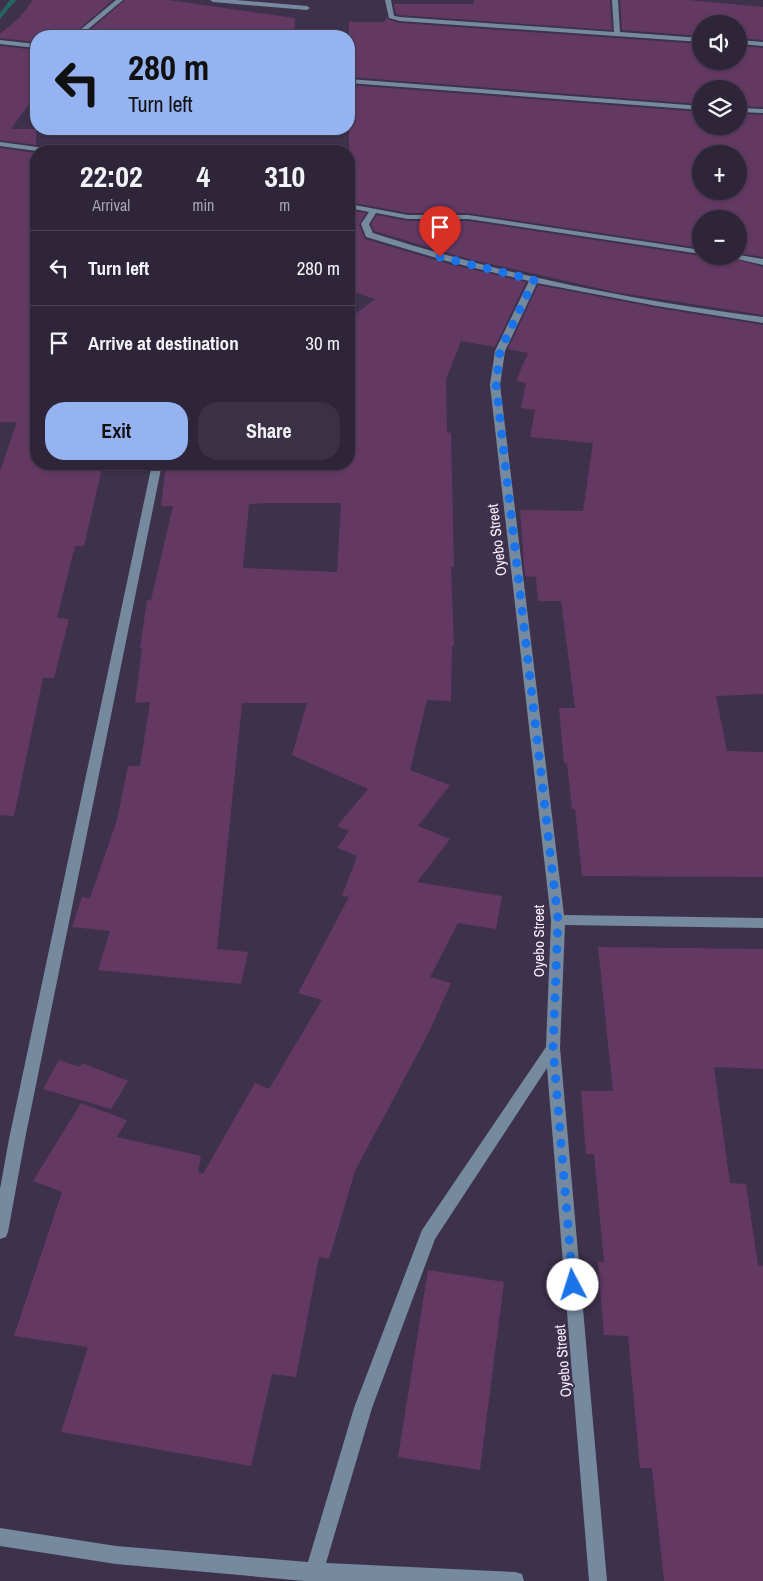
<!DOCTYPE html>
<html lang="en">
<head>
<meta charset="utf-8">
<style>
	body { margin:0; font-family:"Archivo Narrow",sans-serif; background:#3a3144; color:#f1f3f6; height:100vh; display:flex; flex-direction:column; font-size:19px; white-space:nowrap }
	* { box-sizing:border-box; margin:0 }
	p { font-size:16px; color:#a7a5ae }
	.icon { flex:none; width:28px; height:28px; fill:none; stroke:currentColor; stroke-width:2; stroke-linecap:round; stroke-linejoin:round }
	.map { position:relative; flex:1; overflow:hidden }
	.details { position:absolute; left:30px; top:145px; width:325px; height:325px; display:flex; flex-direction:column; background:#2e2539; border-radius:20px; box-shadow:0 1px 4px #0004,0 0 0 1px #494253 }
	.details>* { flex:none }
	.guide { position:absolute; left:30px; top:30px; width:325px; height:105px; border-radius:20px; box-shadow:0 1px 4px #0004,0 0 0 1px #494253; background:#95b2f1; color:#111; overflow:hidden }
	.fabs { position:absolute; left:692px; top:15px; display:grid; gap:10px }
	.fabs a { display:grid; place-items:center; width:55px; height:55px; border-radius:50%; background:#2e2539; box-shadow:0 1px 4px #0004,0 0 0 1px #494253; font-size:25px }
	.pin { position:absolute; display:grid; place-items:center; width:42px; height:42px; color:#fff; margin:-51px -21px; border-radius:50% 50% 50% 0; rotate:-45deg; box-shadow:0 0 5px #0007 }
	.pin .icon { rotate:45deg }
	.me { position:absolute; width:55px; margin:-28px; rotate:355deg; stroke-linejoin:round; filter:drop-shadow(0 0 4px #0008) }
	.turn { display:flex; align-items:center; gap:18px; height:105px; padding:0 15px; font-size:22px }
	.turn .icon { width:65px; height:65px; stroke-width:2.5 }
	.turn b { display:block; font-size:35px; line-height:42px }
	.eta { display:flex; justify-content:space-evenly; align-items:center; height:85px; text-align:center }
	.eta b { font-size:30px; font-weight:700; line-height:35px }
	.cta { display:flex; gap:10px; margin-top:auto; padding:10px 15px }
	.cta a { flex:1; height:58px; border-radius:20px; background:#95b2f1; color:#111; font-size:20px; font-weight:700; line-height:58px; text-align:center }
	.cta a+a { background:#3a3144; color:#f1f3f6 }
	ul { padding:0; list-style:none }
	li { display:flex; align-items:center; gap:15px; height:75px; padding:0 15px; border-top:1px solid #494253 }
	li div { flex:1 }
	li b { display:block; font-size:19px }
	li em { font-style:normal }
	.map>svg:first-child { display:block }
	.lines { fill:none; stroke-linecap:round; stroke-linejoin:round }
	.stream { fill:#226861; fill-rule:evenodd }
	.building { fill:#633964; fill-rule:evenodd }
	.minor { fill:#758a9e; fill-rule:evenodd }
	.route { stroke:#1a73e8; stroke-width:9; stroke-dasharray:0 16.2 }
	.labels { text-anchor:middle; stroke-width:4; stroke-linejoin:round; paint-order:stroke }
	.street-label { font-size:15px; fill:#f7f0ff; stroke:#3e314c }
</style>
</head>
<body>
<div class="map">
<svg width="763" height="1581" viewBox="0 0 763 1581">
	<rect width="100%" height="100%" fill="#3e314c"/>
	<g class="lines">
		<polygon class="stream" points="10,0 16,0 0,19 0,13"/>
	</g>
	<g class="building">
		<polygon points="33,0 113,0 71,36 36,36 36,42 0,38 0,34 20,17"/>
		<polygon points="125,0 169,0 295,18 294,36 83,36"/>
		<polygon points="474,0 610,0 612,30 400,15 396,14 394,4 474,4"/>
		<polygon points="620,0 688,0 763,7 763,40 739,38 739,24 701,24 701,36 622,30"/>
		<polygon points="387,17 389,20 400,23 701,44 701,61 739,61 739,46 763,48 763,107 739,106 739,89 701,89 701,104 349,77 349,22 384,22"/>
		<polygon points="0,46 36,50 36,94 11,129 36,129 36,145 0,140"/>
		<path d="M349,85L701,112V126H739V114L763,115V257L739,253V219H701V248L468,213H408L349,202ZM701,154H739V191H701Z"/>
		<polygon points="0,148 36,153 36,464 103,464 84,546 75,546 57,618 69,619 54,678 43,678 14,816 0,815 0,471 17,422 0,422"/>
		<path d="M349,210L366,213L359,225L365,239L449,264L526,282L495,347L461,341L446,379L447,432L451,433L454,567H451L454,646H452L451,701L427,700L410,770L450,785L418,826L450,839L417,882L502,896L496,929L458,923L430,977L451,983L428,1034L355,1171L329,1259L319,1257L296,1377L272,1374L251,1466L61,1432L88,1347L14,1336L62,1192L33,1181L81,1103L127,1120L117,1137L201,1156L198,1172L203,1174L255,1083L269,1089L322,1000L298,993L349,897L342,896L357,856L337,848L349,831L337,826L368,789L292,755L307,703H242L217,949L248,952L241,984L98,970L110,931L72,927L82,897L90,898L117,820L128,766H140L150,702L135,703L142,648H140L147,600H151L173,506H161L166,464H349V319L375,299L349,290ZM268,503H341L337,572L243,568L249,504Z"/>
		<polygon points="377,215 408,221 468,221 701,256 723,256 763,267 763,315 615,292 469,259 374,231 371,224"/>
		<polygon points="538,285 657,308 763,325 763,694 716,696 727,751 763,752 763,877 582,876 575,809 572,809 567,763 564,763 559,708 575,708 561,601 538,601 536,577 525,576 520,510 583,511 593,443 530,437 535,410 521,408 526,383 516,381 528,353 508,349"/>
		<polygon points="598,947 763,949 763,1069 714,1067 730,1183 746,1184 758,1265 763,1266 763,1581 664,1581 652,1468 640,1468 628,1336 604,1335 598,1262 604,1262 594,1154 586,1154 581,1091 613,1091"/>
		<polygon points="59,1060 80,1067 82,1063 128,1081 111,1109 43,1089"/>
		<polygon points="428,1270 504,1282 480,1470 398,1457"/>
	</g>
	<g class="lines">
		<g class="minor">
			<polygon points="116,0 123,0 80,36 73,36"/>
			<polygon points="210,0 236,0 307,6 310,8 307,10 213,2"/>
			<polygon points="385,0 391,0 394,16 400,17 614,32 612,0 618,0 620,32 701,38 701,42 400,21 389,18"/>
			<polygon points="0,40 36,44 36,48 0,44"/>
			<polygon points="739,40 763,42 763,46 739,44"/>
			<polygon points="349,79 701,106 701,110 349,83"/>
			<polygon points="739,108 763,109 763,113 739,112"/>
			<polygon points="0,142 52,149 56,151 37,151 0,146"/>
			<path d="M349,204L408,215H468L701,250V254L468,219H408L376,213L369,224L373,233C499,274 631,300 763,317V323L657,306L537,283L505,351L500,385L564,915L763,918V928L565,925L560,1048L607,1581H589L547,1068L435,1239L372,1408L326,1563L515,1572L522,1574L524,1581H305L116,1564L0,1546V1528L116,1546L308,1562L354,1408L422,1230L546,1047L551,920L490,385L495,351L529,281L450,262L366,237L361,224L369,212L349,208Z"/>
			<polygon points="739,255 763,259 763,265 725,256"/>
			<polygon points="152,464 162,464 25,1139 8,1232 6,1237 0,1239 0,1189 9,1139"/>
		</g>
	</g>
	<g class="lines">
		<polyline class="route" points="440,257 534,280 500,351 496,385 558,920 553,1048 573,1285"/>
	</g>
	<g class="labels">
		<g class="street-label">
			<text transform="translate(497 540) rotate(-97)" y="5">Oyebo Street</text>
			<text transform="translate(539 941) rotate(-90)" y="5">Oyebo Street</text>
			<text transform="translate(563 1361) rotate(-95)" y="5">Oyebo Street</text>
		</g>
	</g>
</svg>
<div class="fabs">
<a><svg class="icon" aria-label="sound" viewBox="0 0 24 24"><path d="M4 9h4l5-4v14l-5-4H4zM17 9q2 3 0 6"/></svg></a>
<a><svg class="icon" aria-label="layers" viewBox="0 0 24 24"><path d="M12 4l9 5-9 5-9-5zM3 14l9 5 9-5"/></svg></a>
<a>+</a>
<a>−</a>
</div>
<div class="pin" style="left:440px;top:257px;background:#d93025"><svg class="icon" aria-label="arrive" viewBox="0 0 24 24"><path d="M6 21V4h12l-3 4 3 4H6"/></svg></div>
<svg class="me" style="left:573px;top:1285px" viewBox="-20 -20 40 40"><circle r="19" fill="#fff"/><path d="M0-13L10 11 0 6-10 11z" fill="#1a73e8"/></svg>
<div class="guide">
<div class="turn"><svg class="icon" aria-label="left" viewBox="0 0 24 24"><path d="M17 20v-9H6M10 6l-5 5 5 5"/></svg><div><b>280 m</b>Turn left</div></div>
</div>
<section class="details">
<div class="eta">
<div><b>22:02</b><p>Arrival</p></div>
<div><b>4</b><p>min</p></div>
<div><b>310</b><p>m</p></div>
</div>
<ul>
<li><svg class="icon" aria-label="left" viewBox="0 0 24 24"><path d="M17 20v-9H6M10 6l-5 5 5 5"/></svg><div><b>Turn left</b></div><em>280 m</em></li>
<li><svg class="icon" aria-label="arrive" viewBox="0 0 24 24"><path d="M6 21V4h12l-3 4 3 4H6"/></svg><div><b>Arrive at destination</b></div><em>30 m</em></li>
</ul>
<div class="cta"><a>Exit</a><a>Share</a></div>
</section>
</div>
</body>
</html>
